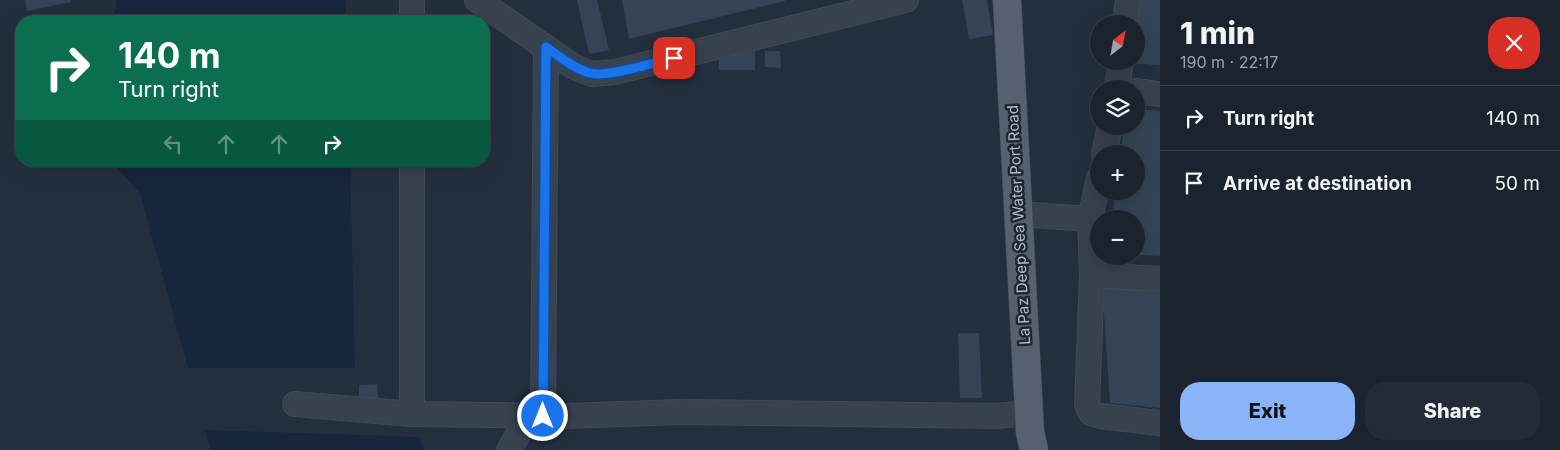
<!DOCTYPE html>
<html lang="en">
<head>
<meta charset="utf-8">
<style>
	body { margin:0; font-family:Inter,sans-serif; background:#242b36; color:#f1f3f6; height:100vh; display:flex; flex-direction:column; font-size:19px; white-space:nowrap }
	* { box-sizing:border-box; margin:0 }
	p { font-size:16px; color:#a0a4aa }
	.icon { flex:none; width:28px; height:28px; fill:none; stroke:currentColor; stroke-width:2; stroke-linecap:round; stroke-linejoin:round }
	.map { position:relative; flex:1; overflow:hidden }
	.panel { display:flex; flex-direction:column; background:#1b232e; width:400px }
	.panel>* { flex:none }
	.banner { position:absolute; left:15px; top:15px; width:475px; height:152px; border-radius:20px; box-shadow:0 5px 20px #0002,0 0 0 1px #39404a; background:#0b6e4f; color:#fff; overflow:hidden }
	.needle { width:32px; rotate:31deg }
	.buttons { position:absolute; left:1090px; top:15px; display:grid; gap:10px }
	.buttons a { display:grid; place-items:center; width:55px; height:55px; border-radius:50%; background:#1b232e; box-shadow:0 5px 20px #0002,0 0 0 1px #39404a; font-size:25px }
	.pin { position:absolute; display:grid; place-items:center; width:42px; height:42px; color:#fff; margin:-21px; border-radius:10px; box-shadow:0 2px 8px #0006 }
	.me { position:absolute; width:55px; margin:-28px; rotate:0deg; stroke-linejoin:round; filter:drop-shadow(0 0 4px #0008) }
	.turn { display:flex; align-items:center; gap:18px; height:105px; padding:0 20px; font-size:22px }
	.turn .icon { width:65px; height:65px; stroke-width:2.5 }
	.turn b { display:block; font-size:35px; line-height:42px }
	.lanes { display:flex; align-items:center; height:48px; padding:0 20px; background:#0003; justify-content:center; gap:25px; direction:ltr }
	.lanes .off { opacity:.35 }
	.round { display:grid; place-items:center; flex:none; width:52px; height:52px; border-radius:20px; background:#242b36 }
	.summary { display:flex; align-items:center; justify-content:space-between; height:85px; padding:0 20px }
	h1 { font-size:30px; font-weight:800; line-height:38px }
	.cta { display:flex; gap:10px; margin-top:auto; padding:10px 20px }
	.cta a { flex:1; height:58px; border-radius:20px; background:#8ab4f8; color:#111; font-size:20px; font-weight:800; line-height:58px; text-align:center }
	.cta a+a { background:#242b36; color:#f1f3f6 }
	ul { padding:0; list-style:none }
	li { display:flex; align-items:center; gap:15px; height:65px; padding:0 20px; border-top:1px solid #39404a }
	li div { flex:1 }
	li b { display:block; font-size:19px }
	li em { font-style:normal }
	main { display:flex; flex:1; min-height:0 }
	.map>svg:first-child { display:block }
	.water { fill:#17263c }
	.building { fill:#364354 }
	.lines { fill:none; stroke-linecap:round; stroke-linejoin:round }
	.minor-casing { stroke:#414a57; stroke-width:26 }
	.major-casing { stroke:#414a57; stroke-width:29 }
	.minor { stroke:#38414e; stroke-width:24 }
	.major { stroke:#56606e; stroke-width:28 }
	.route-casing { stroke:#114b97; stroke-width:12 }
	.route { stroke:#1a73e8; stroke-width:9 }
	.labels { text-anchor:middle; stroke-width:5; stroke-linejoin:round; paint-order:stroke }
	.street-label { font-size:15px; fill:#b4bcc9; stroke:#1d2633 }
</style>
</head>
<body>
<main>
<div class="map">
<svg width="1160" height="450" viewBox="0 0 1160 450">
	<rect width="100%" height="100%" fill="#242f3e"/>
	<g class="water">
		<polygon points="116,0 346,0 346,21 110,21 116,10"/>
		<polygon points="111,161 350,161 355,368 188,368 140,193"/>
		<polygon points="205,430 420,437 423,450 211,450"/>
	</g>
	<g class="building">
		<polygon points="25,0 70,0 71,2 27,11"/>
		<polygon points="577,0 597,0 609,50 589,54"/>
		<polygon points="622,0 785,0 785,1 629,39"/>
		<polygon points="962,0 987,0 993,35 969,39"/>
		<polygon points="1131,0 1160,0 1160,65 1128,63 1128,61 1136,61 1136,24"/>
		<polygon points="739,49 755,49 755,70 719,70 719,55 739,55"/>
		<polygon points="765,51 780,51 781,68 765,67"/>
		<polygon points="1136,109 1160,111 1160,256 1136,255 1136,219 1112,219 1115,191 1136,191 1136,154 1120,154 1124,126 1136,126"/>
		<polygon points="1102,284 1160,287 1160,408 1110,403"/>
		<polygon points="958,333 979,333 982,398 960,398"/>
		<polygon points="377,384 378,399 359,400 359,385"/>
	</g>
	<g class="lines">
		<g class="minor-casing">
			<g id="minor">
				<polyline points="477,0 574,67 592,74 615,72 906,0"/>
				<polyline points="412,21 412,0"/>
				<polyline points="1125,24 1128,0"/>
				<polyline points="1117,89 1121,61"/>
				<polyline points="1136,91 1160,94"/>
				<polyline points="1104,154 1110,126"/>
				<polyline points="412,161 412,414 566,416 680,412 995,416 1029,413"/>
				<polyline points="1099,178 1090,219 1092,275 1087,405 1091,413 1100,416 1160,423"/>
				<polyline points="1018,214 1090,219"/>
				<polyline points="1092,275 1160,279"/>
				<polyline points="295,404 412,414"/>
				<polyline points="509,450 523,425 543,416 546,47"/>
			</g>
		</g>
		<g class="major-casing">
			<polyline id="major" points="1007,0 1030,432 1034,450"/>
		</g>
		<use href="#minor" class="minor"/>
		<use href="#major" class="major"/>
	</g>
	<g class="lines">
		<g class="route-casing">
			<path id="route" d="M543,416L546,47C560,57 573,68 590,73C607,78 655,62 674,58"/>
		</g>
		<use href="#route" class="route"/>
	</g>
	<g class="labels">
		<g class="street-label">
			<text transform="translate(1019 225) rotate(-93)" y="5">La Paz Deep Sea Water Port Road</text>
		</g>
	</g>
</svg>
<div class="buttons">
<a><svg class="needle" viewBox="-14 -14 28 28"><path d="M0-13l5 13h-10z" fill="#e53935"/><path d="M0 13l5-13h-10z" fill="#a0a4aa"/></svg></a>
<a><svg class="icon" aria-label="layers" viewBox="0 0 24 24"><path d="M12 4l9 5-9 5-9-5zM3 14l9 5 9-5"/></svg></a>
<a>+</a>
<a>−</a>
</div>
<div class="pin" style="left:674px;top:58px;background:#d93025"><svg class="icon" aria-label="arrive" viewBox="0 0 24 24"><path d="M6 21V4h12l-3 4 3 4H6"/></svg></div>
<svg class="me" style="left:543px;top:416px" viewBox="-20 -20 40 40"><circle r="17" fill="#1a73e8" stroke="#fff" stroke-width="3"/><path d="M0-11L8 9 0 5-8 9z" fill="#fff"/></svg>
<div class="banner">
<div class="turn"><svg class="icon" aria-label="right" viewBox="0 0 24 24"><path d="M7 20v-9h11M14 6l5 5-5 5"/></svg><div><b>140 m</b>Turn right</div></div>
<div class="lanes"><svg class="icon off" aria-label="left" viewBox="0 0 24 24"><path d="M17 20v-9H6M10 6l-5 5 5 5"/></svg><svg class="icon off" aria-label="ahead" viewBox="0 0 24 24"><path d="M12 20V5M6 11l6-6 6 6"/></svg><svg class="icon off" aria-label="ahead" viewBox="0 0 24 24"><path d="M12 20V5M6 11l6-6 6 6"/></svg><svg class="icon" aria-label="right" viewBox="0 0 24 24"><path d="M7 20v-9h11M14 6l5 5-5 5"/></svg></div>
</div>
</div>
<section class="panel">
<div class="summary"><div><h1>1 min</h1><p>190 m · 22:17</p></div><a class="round" style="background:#d93025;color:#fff"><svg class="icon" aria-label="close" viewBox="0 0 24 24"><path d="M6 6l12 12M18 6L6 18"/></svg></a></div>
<ul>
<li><svg class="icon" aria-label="right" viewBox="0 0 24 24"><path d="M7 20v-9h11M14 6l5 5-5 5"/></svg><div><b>Turn right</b></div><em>140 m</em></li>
<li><svg class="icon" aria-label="arrive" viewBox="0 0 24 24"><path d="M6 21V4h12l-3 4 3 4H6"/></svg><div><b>Arrive at destination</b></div><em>50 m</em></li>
</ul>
<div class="cta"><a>Exit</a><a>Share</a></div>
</section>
</main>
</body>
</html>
